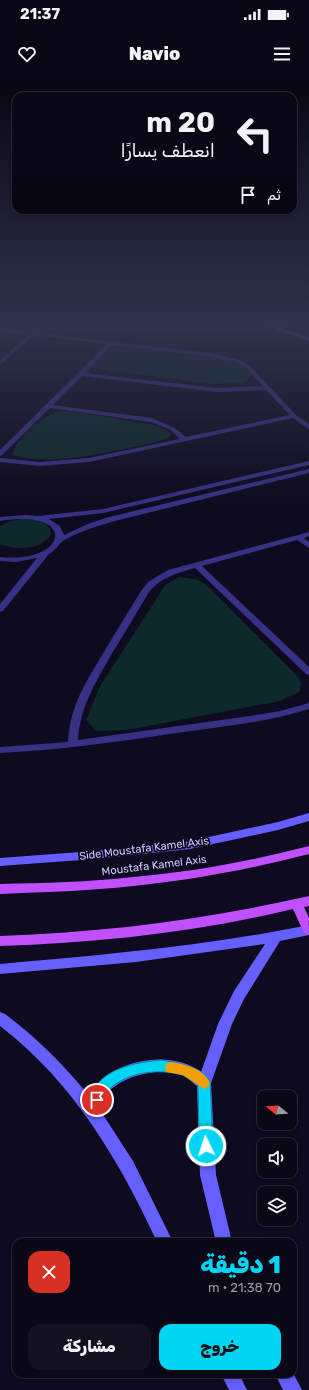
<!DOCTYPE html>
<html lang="ar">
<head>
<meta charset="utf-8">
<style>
	body { margin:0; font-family:Rubik,"Noto Sans Arabic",sans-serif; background:#131120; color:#f1f3f6; direction:rtl; height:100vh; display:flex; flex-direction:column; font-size:15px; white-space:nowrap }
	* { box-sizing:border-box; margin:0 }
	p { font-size:13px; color:#999aa1 }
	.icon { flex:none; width:22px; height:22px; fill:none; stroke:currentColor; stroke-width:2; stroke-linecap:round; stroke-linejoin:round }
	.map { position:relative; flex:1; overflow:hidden; direction:ltr }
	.side { position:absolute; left:12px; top:1158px; width:285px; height:140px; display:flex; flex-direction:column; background:#0a0817; border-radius:12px; box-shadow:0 2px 6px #0003,0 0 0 1px #2a2936; direction:rtl }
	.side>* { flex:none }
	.hud { position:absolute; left:12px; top:12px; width:285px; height:122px; border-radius:12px; box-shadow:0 2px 6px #0003,0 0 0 1px #2a2936; direction:rtl; background:#0a0817; color:#f1f3f6; overflow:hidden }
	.needle { width:26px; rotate:288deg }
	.fabs { position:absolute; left:257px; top:1010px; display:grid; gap:8px }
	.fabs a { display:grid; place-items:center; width:40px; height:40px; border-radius:8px; background:#0a0817; box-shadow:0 2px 6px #0003,0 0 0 1px #2a2936; font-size:20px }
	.pin { position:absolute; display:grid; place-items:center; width:34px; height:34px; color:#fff; margin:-17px; border:2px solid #fff; border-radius:50%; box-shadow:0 1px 4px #0007 }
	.me { position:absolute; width:44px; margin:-22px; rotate:356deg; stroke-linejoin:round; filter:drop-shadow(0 0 3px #0008) }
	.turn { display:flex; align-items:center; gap:14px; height:84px; padding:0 16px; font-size:18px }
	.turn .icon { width:52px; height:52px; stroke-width:2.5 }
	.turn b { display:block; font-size:28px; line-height:34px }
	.then { display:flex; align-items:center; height:38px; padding:0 16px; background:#0003; gap:8px; font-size:15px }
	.round { display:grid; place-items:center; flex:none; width:42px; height:42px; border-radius:12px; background:#131120 }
	.headline { display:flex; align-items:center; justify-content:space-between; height:68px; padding:0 16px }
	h1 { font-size:24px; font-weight:800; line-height:30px; color:#00d6f3 }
	.primary-button { display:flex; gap:8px; margin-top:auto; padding:8px 16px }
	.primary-button a { flex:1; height:46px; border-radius:12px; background:#00d6f3; color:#111; font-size:16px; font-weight:800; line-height:46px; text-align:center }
	.primary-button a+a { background:#131120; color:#f1f3f6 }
	.status { display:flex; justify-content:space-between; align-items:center; height:28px; padding:0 20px; background:#0a0817; direction:ltr }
	.status svg { height:11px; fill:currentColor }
	header { display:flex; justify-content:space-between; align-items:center; height:52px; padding:0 16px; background:#0a0817; font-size:18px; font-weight:800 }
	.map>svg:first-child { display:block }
	.green { fill:#0d2929 }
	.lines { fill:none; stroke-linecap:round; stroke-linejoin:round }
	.street { fill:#363182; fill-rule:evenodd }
	.secondary { fill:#665fff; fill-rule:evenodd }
	.primary { fill:#c04fff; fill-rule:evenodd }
	.route { fill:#00d6f3; stroke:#008b9e }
	.slow { fill:#f59e0b }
	.labels { text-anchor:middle; stroke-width:3.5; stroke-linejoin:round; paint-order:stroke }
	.street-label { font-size:11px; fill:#cfc8ff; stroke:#0e0a1f }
</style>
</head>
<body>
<div class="status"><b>21:37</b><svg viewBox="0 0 49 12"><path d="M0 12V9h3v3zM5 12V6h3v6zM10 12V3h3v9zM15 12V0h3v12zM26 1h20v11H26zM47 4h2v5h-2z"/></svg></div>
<header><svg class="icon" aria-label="menu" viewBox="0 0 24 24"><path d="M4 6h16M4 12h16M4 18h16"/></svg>Navio<svg class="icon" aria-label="heart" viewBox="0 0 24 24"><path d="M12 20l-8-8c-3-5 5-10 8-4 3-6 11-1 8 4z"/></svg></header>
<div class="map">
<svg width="309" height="1310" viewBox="0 0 309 1310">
	<rect width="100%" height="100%" fill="#0e0a1f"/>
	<g class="green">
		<polygon points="115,266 231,280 242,285 251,295 246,301 241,303 212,304 96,289 91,287"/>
		<path d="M61,331H70L154,345C160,347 168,349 171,355L168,358L156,362C117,370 50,388 12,375C17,357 42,335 61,331Z"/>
		<path d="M20,439C31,439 52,440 51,455C40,471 16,470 0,464V446L11,441Z"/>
		<polygon points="179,497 195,499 206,504 298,597 301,603 299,612 280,621 127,650 96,651 86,640 100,606 166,504"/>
	</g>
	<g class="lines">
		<g class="street">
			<path d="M40,244H46L37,253H39L51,244H56L45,254L210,273L240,280L249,285L296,335L309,344V349L293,338L89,382L40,386L0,382V378L40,382L89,378L180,359L171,350L151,342L50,328L2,375L0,376V370L107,264L41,256L38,258L33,256L0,285V280L28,255L0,252V248L31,252ZM113,265L210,277L236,282L245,287L263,306L217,308L85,293ZM82,296L217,312L266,310L290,335L186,357L175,348L152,338L53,325Z"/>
			<path d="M309,381V385L103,433L49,439L60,446L64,455L90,443L109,437L309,389V393L115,441C100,445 75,453 63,461C58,465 55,471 49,474L3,531L0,532V524L37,478L16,482L0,481V477C69,484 78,428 0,441V437L25,435L38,436L103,429Z"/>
			<path d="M309,452V456L304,458L309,462V468L297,460L202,486L309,587V595L306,594L195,488C177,493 160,498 149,512C137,532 126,551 114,570C97,600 80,626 78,660L250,636L280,631L309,623V629C268,642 226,646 184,652C123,661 62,670 0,673V667L68,662C70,625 86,602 104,572C116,551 129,531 141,511L148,502L168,490Z"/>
		</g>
		<g class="secondary">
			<polygon points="239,244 279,245 300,244 298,246 281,248 309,257 309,261 276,250 276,248 242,246"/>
			<polygon points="309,733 309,741 278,750 190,769 94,779 0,786 0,778 94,771 190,761 278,742"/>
			<path d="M309,845V855L280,861L244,919L232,944L211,1003L216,1095L232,1162H216L200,1095L197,1006C192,1003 188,997 182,995C160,986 119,996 105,1016C102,1020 101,1025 100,1030L133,1081L173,1162H157C119,1080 73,1002 0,946V932L5,934C37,958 65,986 90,1017C106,980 170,968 201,992L218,944L234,911L265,864L136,882L0,894V884C103,875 207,866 309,845Z"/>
			<polygon points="293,1293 302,1310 283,1310 275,1294"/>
			<polygon points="221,1294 239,1294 247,1310 229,1310"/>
		</g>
		<g class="primary">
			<path d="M309,766V774C251,789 193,800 133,806C89,811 44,812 0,814V804C44,803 89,802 133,797C193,792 251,781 309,766Z"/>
			<path d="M309,816V826L304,827L309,838L308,855L304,853L293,829C197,852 99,863 0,866V856C107,852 204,840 309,816Z"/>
		</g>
	</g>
	<linearGradient id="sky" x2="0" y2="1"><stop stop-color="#080611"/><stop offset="0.57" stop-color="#30334d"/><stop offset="1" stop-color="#30334d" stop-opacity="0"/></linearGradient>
	<rect width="309" height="427" fill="url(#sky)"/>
	<path class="route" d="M161,980C177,983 203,986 210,1002L213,1066L211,1071L206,1073L201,1071L199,1066L198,1005C193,1002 187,997 182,995C158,988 123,992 106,1013C104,1016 103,1021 101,1025L97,1026L92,1025L90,1020C92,1016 94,1010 96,1006C109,987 140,982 161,980Z"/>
	<path class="slow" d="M171,982C185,984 204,989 210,1003L208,1007L204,1009L183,995L166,992L165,988L166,984Z"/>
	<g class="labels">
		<g class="street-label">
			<text transform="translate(144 768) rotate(-7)" y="4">Side Moustafa Kamel Axis</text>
			<text transform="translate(154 785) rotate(-7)" y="4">Moustafa Kamel Axis</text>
		</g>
	</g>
</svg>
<div class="fabs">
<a><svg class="needle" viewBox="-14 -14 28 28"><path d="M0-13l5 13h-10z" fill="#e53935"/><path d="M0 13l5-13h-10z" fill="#999aa1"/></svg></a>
<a><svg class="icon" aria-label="sound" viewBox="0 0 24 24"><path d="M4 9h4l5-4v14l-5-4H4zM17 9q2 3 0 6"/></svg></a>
<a><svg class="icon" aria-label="layers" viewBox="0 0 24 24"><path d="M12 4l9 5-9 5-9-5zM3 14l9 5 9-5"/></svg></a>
</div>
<div class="pin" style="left:97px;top:1020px;background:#d93025"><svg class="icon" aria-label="arrive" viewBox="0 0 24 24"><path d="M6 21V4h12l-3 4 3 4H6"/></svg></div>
<svg class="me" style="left:206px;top:1066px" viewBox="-20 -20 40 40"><circle r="17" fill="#00d6f3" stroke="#fff" stroke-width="3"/><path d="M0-11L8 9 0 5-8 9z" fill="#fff"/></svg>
<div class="hud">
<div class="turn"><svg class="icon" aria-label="left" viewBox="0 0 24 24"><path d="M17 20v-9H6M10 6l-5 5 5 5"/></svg><div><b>20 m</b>انعطف يسارًا</div></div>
<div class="then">ثم<svg class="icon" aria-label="arrive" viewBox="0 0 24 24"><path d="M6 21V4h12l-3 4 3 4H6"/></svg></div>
</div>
<section class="side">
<div class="headline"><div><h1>1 دقيقة</h1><p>70 m · 21:38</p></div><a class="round" style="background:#d93025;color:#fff"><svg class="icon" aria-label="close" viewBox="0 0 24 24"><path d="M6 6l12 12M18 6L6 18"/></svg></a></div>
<div class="primary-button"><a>خروج</a><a>مشاركة</a></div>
</section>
</div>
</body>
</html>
